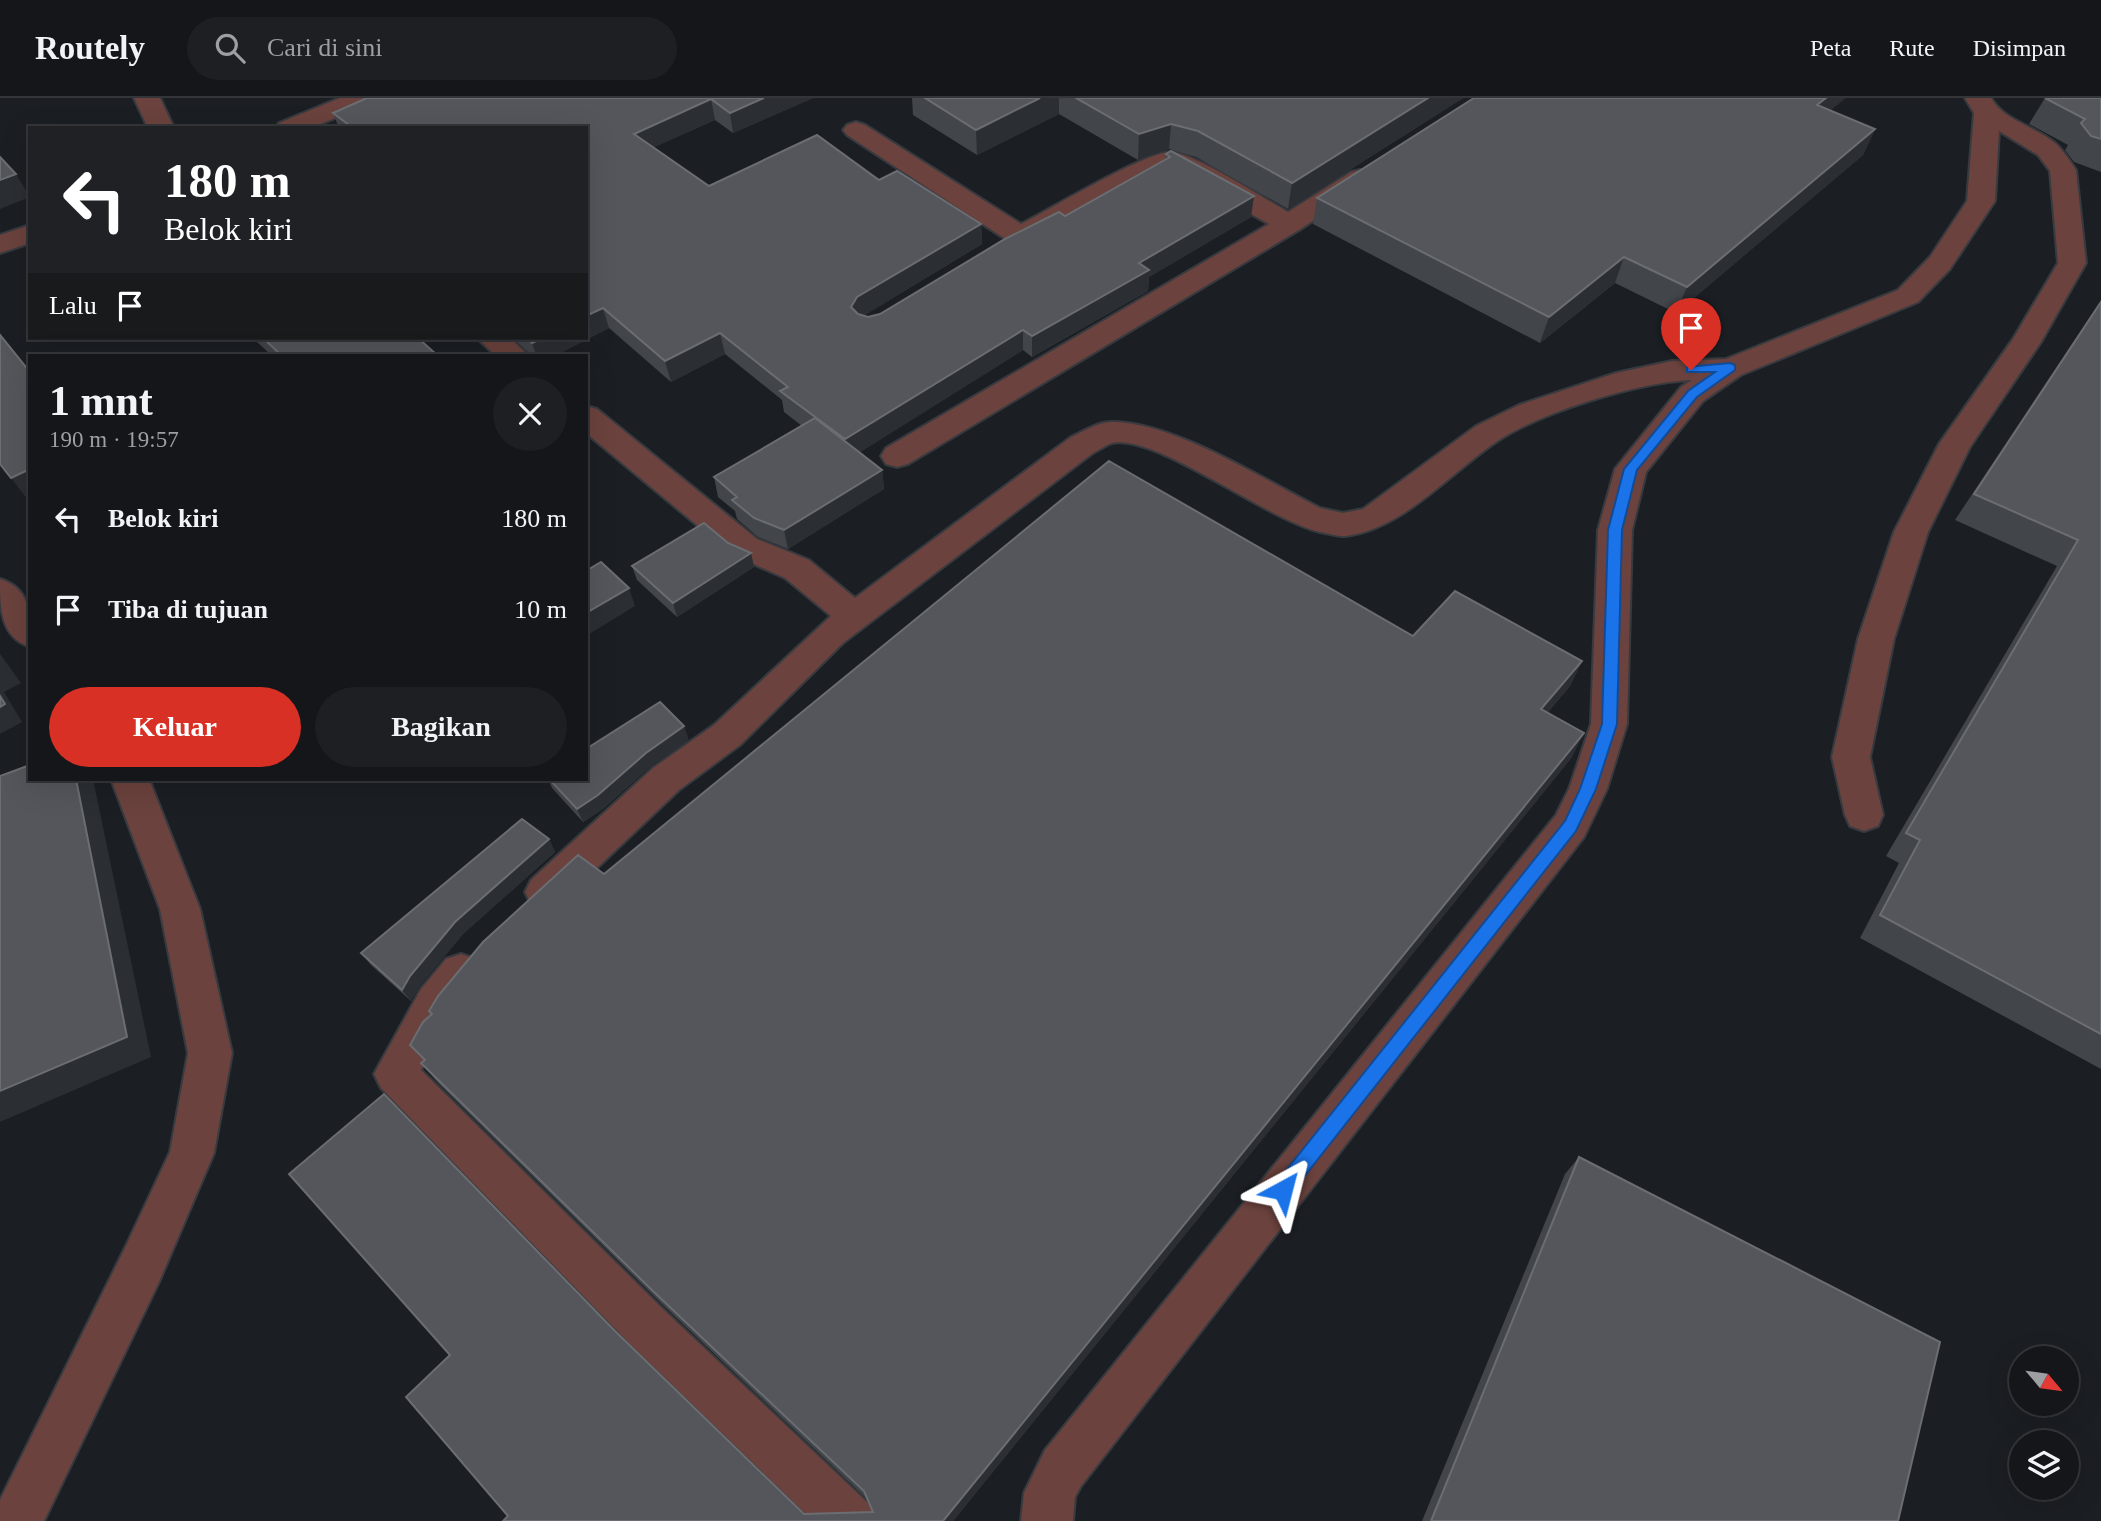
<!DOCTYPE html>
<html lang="id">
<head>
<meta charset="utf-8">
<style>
	body { margin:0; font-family:"Times New Roman",serif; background:#1d1f23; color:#f1f3f6; height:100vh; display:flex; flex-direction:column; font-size:26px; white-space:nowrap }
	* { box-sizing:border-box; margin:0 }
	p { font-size:23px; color:#9d9fa2 }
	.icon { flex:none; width:38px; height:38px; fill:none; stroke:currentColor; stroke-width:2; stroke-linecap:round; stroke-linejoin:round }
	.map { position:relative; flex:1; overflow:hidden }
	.details { position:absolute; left:28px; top:256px; width:560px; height:427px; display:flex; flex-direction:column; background:#14161a; border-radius:0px; box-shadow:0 7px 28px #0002,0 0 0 2px #333539 }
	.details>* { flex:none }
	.banner { position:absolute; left:28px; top:28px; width:560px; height:214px; border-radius:0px; box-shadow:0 7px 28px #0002,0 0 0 2px #333539; background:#202124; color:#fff; overflow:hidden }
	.needle { width:46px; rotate:119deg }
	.controls { position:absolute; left:2009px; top:1248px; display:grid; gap:14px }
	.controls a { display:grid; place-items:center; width:70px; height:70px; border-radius:50%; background:#14161a; box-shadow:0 7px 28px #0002,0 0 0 2px #333539; font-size:35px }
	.pin { position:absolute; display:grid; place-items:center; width:60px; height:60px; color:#fff; margin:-72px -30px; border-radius:50% 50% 50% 0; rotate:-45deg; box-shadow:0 0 7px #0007 }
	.pin .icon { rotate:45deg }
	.me { position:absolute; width:77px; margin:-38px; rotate:38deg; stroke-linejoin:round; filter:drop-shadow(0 0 5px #0008) }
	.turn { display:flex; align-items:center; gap:24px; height:147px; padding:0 21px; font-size:32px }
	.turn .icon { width:91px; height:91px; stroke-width:2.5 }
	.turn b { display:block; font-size:49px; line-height:60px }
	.then { display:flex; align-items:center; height:66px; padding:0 21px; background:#0003; gap:14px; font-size:26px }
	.round { display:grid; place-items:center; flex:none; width:74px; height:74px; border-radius:37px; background:#1d1f23 }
	.head { display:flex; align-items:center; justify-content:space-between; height:119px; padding:0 21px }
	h1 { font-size:42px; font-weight:600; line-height:52px }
	.cta { display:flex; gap:14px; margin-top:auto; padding:14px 21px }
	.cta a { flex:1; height:80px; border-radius:42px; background:#d93025; color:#fff; font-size:28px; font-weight:600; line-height:80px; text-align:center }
	.cta a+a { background:#1d1f23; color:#f1f3f6 }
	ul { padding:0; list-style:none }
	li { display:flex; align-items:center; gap:21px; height:91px; padding:0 21px }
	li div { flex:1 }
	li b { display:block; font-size:26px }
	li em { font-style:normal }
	header { display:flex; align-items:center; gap:42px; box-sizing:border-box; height:98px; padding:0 35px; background:#14161a; border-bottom:2px solid #333539 }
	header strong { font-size:33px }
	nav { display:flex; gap:38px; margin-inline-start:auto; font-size:24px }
	.search { width:490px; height:63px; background:#1d1f23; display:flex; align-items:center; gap:18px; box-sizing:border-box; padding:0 24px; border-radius:38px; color:#9d9fa2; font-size:26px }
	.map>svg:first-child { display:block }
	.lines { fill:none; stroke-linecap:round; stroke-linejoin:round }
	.minor-casing { stroke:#373a3f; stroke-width:4 }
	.minor { fill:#6b423d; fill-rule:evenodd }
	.wall { fill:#42454a }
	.shaded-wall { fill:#2b2e33 }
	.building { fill:#54565b; stroke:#6a6d71; stroke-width:2 }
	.route { fill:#1a73e8; stroke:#114b97; stroke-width:2 }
</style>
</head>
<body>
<header>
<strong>Routely</strong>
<div class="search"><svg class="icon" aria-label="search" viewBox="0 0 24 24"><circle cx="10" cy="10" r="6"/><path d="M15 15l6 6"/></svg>Cari di sini</div>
<nav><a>Peta</a><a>Rute</a><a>Disimpan</a></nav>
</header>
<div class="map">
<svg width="2101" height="1423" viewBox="0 0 2101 1423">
	<rect width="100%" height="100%" fill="#1b1e23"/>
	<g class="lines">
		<g class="minor-casing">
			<g id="minor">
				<polygon points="134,0 160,0 174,30 148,30"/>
				<polygon points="340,0 375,0 371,5 311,30 275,30 279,25"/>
				<path d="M1965,0H1991C2004,23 2035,28 2055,45C2063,52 2070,63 2076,72L2086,165L2041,244L1970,349L1928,434L1894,541L1870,659L1883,717L1878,728L1864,733L1850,728L1845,717L1832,659L1858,541L1894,434L1939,346L2013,241L2058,165L2050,73L2038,57L1999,33L1995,103L1950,171L1918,204L1741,277L1703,303L1646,374L1632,432L1627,626L1607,691L1584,739L1081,1388L1075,1399L1073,1423H1021L1024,1395L1045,1352L1556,717L1569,691L1591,626L1598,432L1615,371L1681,289L1692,282C1639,284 1540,314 1496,344C1450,375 1403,431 1346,438C1338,439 1328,435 1320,434C1267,422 1157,336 1112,345C1106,347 1099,352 1093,355L843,545L740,647L679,692L559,806L545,811L531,806L525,794L531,782L653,670L714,627L831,518L785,480L733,457L586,335V308L597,311L757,441L809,462L855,500L1071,339C1083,334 1097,324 1111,324C1173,323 1264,382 1320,410L1343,415L1363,411L1476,328L1519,307L1616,275L1672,263L1726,261L1898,192L1930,159L1967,103L1974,15Z"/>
				<path d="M856,24L865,27L1021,126C1049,112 1143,55 1170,54C1193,54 1265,101 1288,114L1351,74L1360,72L1369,74L1373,80L1369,86L1299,132L908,366L897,369L886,366L881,358L886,350L1269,126L1170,71L1030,144L1020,146L1010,144L847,37L843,32L847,27Z"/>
				<polygon points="30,127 30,145 0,155 0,137"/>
				<polygon points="477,240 510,240 528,257 495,257"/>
				<path d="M0,481C33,491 30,521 30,549C0,539 0,509 0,481Z"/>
				<polygon points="111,681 149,681 200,811 232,955 214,1055 159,1184 44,1423 0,1423 0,1402 125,1150 170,1054 188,955 160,811"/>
				<polygon points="461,856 476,861 482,874 476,887 451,917 421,972 664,1212 868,1405 876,1423 813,1423 630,1246 381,990 374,976 421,891 446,861"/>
			</g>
		</g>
		<use href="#minor" class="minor"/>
	</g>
	<g class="wall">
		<polygon points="367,0 813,0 733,35 715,22 654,49 709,88 879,82 981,126 982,146 863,218 868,219 880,216 1065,118 1165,62 1166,56 1251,119 1149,179 1148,193 1032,259 1023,252 860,354 882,372 884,391 788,451 758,439 737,421 735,413 718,399 714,379 802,328 784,314 782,302 725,256 671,284 609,230 556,257 531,257 513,240 586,240 586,30 339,30 333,15"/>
		<polygon points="912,0 1463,0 1288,111 1196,59 1169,51 1138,62 1059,16 977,57 913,17"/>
		<polygon points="2045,0 2101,0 2101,74 2074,64 2065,52 2068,47 2029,26"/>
		<polygon points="1830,13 1875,31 1863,57 1676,215 1615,185 1540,245 1313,126 1317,100"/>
		<polygon points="2101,202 2101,971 1860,840 1899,765 1886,758 2057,468 1955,422"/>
		<polygon points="253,240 418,240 437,257 271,257"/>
		<polygon points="728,445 751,455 754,469 677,519 637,482 632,468"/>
		<polygon points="1413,538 1582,563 1570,588 1548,614 1572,659 953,1423 503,1423 508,1418 616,1234 804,1416 873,1414 867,1401 666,1210 438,985 421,965 424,963 410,947 432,917 429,913 604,776"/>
		<polygon points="689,642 651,668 604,710 583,724 552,690 548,681 586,681"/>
		<polygon points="549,741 555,754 463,836 419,889 411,903 371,867 361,855"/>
		<polygon points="1579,1059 1898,1423 1422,1423 1565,1076"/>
	</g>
	<g class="shaded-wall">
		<polygon points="764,0 813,0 733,35 730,15"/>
		<polygon points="1040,0 1059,0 1059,16 977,57 976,32"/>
		<polygon points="1428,0 1463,0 1288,111 1292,85"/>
		<polygon points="1826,0 1846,0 1805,33 1817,7"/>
		<polygon points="711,1 715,22 639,56 634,36"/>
		<polygon points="1171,26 1169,51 1138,62 1139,36"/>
		<polygon points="1875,31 1863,57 1676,215 1687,189"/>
		<polygon points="16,76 30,99 0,111 0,82"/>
		<polygon points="1254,98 1251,119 1149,179 1148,193 1032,259 1032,238 1139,165"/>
		<polygon points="981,126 982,146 860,220 851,209 857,199"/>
		<polygon points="1624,159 1615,185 1540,245 1549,219"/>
		<polygon points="603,210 609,230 556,257 536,257 532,245 543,240 586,240 586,218"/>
		<polygon points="1023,232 1023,252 848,362 845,341"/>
		<polygon points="720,235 725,256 671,284 665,263"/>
		<polygon points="30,371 30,401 28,402 11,380"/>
		<polygon points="882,372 884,391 788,451 784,432"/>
		<polygon points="751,455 754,469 677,519 673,505"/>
		<polygon points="629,490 635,508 586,538 586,515"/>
		<polygon points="0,556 21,585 4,594 22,624 0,636"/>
		<polygon points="1582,563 1570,588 1530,635 1541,611"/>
		<polygon points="684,628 689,642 651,668 604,710 583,724 577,711 646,655"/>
		<polygon points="1584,635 1572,659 953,1423 943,1423"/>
		<polygon points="76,681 93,681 151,959 0,1024 0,993"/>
		<polygon points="549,741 555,754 463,836 419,889 411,903 402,892 410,878 455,824"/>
	</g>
	<g class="building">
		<polygon points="367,0 764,0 730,15 711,1 634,36 709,88 817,37 879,82 897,73 981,126 857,199 851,209 858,216 868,219 880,216 1005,141 1059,114 1065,118 1170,59 1166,56 1171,53 1254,98 1139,165 1149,172 1032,238 1023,232 845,341 780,293 788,289 720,235 665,263 603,210 586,218 586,30 353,30 333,15"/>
		<polygon points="925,0 1040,0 976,32"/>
		<polygon points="1076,0 1428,0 1292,85 1198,33 1171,26 1139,36"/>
		<polygon points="1474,0 1826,0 1817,7 1875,31 1687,189 1624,159 1549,219 1317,100"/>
		<polygon points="2045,0 2101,0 2101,41 2091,38 2081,25 2085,21"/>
		<polygon points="0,59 16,76 0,82"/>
		<polygon points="2101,204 2101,936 1880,817 1920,742 1906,735 2078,442 1974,396"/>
		<polygon points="0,237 30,274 30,371 11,380 0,366"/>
		<polygon points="263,240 418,240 437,257 281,257"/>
		<polygon points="527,240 543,240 532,245"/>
		<polygon points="815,320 882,372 784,432 754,420 732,402 737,399 714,379"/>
		<polygon points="1109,363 1413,538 1455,493 1582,563 1541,611 1584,635 943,1423 503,1423 508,1418 406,1299 450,1257 289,1076 384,996 616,1234 804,1416 873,1414 864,1393 655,1195 421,965 425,962 410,947 423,924 432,916 429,913 438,898 483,844 578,757 604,776"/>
		<polygon points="704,425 728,445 751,455 673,505 632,468"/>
		<polygon points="601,464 629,490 586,515 586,469 589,471"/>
		<polygon points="0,598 5,606 0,609"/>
		<polygon points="660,604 684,628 646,655 598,697 577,711 549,681 586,681 586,651"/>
		<polygon points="30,667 30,681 76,681 127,939 0,993 0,678"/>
		<polygon points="522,721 549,741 455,824 410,878 402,892 361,855"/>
		<polygon points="1579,1059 1940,1244 1898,1423 1431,1423"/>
	</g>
	<polygon class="route" points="1730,265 1735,267 1735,272 1697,299 1637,372 1622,432 1617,626 1596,691 1576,733 1289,1098 1283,1101 1276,1098 1273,1092 1276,1085 1565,723 1580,691 1602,626 1608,432 1624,371 1688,293 1715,274 1687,274 1687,269"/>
</svg>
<div class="controls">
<a><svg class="needle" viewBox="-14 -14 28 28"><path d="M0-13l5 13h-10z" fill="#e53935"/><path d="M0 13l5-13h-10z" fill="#9d9fa2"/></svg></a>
<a><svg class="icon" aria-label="layers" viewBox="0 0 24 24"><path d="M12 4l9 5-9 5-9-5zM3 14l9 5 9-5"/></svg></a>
</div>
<div class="pin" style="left:1691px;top:272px;background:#d93025"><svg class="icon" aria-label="arrive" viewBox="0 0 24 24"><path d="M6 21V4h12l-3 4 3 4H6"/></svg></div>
<svg class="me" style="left:1283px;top:1092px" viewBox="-20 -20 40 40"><path d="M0-17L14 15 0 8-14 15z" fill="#1a73e8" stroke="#fff" stroke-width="4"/></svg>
<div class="banner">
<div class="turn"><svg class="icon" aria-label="left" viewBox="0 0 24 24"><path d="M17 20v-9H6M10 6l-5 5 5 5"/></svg><div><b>180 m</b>Belok kiri</div></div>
<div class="then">Lalu<svg class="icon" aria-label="arrive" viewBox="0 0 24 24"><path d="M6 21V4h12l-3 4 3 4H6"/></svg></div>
</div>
<section class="details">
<div class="head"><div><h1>1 mnt</h1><p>190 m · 19:57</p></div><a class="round"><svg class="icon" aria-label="close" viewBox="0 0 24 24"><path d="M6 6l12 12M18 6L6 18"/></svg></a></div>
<ul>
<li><svg class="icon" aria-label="left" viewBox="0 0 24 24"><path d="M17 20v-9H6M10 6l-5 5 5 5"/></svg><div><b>Belok kiri</b></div><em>180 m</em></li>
<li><svg class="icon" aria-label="arrive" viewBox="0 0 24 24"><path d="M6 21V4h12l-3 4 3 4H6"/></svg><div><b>Tiba di tujuan</b></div><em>10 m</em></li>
</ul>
<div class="cta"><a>Keluar</a><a>Bagikan</a></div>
</section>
</div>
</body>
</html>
